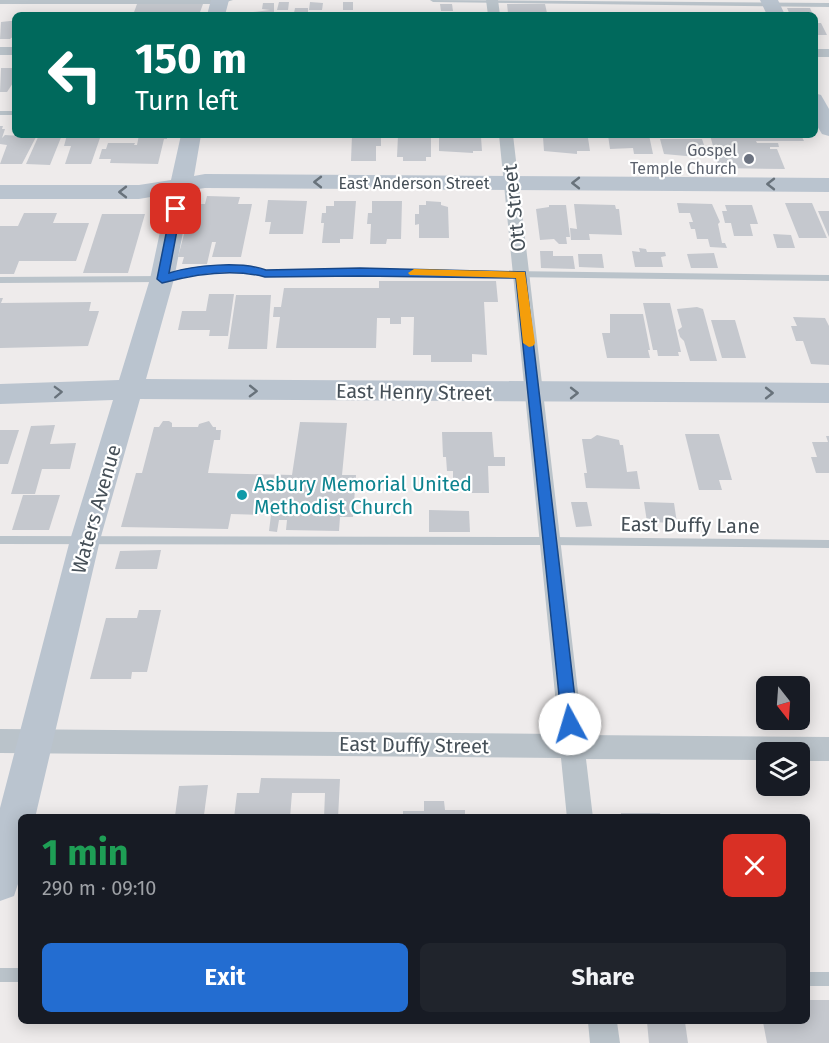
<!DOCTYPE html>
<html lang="en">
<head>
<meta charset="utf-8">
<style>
	body { margin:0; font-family:"Fira Sans",sans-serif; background:#20242c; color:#f1f3f6; height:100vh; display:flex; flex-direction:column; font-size:22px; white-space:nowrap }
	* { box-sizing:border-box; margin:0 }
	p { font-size:20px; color:#9ea1a6 }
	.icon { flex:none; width:33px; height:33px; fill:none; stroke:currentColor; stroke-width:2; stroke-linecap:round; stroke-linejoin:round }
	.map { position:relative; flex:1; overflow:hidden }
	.panel { position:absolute; left:18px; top:814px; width:792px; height:210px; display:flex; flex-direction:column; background:#171b24; border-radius:9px; box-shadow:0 3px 15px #0003 }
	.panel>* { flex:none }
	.banner { position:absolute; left:12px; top:12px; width:806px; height:126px; border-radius:9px; box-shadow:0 3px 15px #0003; background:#00695c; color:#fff; overflow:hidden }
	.needle { width:39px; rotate:163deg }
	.fabs { position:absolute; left:756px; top:676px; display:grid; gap:12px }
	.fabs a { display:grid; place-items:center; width:54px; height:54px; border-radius:9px; background:#171b24; box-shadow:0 3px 15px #0003; font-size:30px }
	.pin { position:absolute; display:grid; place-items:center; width:51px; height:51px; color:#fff; margin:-26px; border-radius:12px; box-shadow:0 3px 9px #0006 }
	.me { position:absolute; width:66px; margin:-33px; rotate:354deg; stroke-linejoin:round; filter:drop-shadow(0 0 4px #0008) }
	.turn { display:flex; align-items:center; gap:21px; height:126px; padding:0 24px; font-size:27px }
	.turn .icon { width:78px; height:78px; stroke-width:2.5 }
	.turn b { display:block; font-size:42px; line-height:51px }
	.round { display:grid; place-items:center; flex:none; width:63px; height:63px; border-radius:9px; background:#20242c }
	.headline { display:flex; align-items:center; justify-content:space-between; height:102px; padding:0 24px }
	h1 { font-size:36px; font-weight:700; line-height:45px; color:#1e9e55 }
	.action { display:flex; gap:12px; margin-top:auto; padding:12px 24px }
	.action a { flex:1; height:69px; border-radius:9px; background:#236dd1; color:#fff; font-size:24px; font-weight:700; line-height:69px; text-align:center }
	.action a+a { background:#20242c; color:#f1f3f6 }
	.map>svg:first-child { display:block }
	.building { fill:#c5c8ce }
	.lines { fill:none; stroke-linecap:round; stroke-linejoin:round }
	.lane { fill:#bac3ca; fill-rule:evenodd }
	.street { fill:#bac3ca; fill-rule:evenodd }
	.secondary { fill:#bac4cf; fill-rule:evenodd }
	.oneway { stroke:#68727b }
	.route { fill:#236dd1; stroke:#174788; stroke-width:1.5 }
	.slow { fill:#f59e0b }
	.worship-dot { fill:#6b7280; stroke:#fff; stroke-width:2 }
	.culture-dot { fill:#0f9aa8; stroke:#fff; stroke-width:2 }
	.labels { text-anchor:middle; stroke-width:4.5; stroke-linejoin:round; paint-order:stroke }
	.far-worship-label { font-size:16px; fill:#5b616d; stroke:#fff; text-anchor:end }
	.far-street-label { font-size:16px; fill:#454f57; stroke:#fff }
	.street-label { font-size:20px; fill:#454f57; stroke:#fff }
	.culture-label { font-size:20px; fill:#0d838f; stroke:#fff; text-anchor:start }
</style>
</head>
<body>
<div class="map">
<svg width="829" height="1043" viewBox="0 0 829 1043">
	<rect width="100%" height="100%" fill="#eeebeb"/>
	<g class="building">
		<polygon points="279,2 289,2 288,10 277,10"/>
		<polygon points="310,2 323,3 322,10 309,10"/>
		<rect x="343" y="2" width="10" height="8"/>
		<polygon points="263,3 274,3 274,15 253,15 253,12 270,10 262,9"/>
		<polygon points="137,4 203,4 199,15 133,15"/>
		<polygon points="440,4 452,4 453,11 441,11"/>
		<polygon points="507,4 545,4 547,13 508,13"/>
		<polygon points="295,8 308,8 308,15 286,15 286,13 294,13"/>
		<polygon points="787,8 810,8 813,15 790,15"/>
		<polygon points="10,21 15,21 14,36 10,39 0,39 1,22"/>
		<polygon points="814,23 821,23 827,35 814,35"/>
		<polygon points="1,68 15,68 15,80 7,92 0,92"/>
		<polygon points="0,126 3,126 2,129 5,129 2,138 5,135 36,137 22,164 0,164 7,145 0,144"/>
		<polygon points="39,135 62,135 50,165 26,164"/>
		<polygon points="67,135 101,135 91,164 65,164 71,146 64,146"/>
		<polygon points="139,135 167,135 167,139 164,139 158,164 110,163 111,159 99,159 102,149 106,149 108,143 135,143 134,145 137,145"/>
		<polygon points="352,135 381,135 381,146 376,146 376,161 351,161"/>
		<polygon points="398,135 431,135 431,157 426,157 426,161 403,161 403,157 397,157"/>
		<polygon points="608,135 649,135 653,154 634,154 633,148 610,149"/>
		<polygon points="710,135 801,135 804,141 756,141 757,143 778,143 779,147 770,147 770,149 777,149 785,169 719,168"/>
		<polygon points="439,137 481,137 482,151 473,151 473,153 439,151"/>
		<polygon points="543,137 588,138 590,151 577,151 577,154 544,151"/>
		<polygon points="660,139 702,139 707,154 697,154 697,157 664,154"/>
		<polygon points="207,196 240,197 238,204 252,204 241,257 212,257 216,242 212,242 207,264 182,264 184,257 178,257 192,204 205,204"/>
		<polygon points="268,200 307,201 303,234 269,234 271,222 265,222"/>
		<polygon points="334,201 356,201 353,239 340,239 340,243 322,243 324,223 321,223 322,213 326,213 326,206 334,206"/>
		<polygon points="372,201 402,201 401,239 387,239 386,244 370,244 371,224 367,224 368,213 372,213"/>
		<polygon points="426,201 441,202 441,205 448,207 449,238 419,238 419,224 415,225 415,214 419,214 419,205 426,205"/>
		<polygon points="677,203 712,204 720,222 718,224 722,243 725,243 727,248 710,247 708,239 697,239 695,229 691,229 689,222 693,222 690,213 679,213"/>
		<polygon points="785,203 812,203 827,238 799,238"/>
		<polygon points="574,204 615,205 616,209 619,209 622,235 589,234 590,240 571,240 570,228 577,229"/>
		<polygon points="549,205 566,205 570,237 566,237 567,244 559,244 554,239 540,240 536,209 549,207"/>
		<polygon points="725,205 752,205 758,224 750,224 753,236 734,236 731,223 725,223 722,211 727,211"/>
		<polygon points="818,211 829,211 829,237"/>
		<polygon points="24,213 57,213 53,223 89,223 76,261 19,261 14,274 0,274 0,226 18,226"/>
		<polygon points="102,214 145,214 128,273 83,273"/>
		<polygon points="773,234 791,235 795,248 777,248"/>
		<polygon points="639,248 646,249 647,252 665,252 666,256 661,257 663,267 635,267 632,251 640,252"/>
		<polygon points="540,251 553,251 553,256 573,256 575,269 541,268"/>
		<polygon points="714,253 718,268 691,268 687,254"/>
		<polygon points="578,254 602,254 604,268 579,267"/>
		<polygon points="379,281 496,281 498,302 484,302 487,355 472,354 472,362 431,362 431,355 413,355 414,317 401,317 401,324 390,324 390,318 377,318 376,348 276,348 280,317 273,317 274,307 281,307 284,288 379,288"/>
		<polygon points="209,294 234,294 228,336 209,336 210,330 178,330 182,311 206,311"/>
		<polygon points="236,295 271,295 267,349 228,349"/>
		<polygon points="0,298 3,298 1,303 91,302 89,311 99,311 88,346 0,348"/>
		<polygon points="643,303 670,303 681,352 678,352 679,356 658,356 657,350 653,350"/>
		<polygon points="697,307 703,309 717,361 690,361 684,341 680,337 678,330 682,327 677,309"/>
		<polygon points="610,314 643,314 650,350 648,350 650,358 607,358 602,333 610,333"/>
		<polygon points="793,317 825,318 829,326 829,365 811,364 803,341 796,341 791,326 797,326"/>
		<polygon points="711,320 735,320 746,358 722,358"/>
		<polygon points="163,421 169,421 172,423 172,427 198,427 199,424 209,421 213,427 216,427 216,430 221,430 220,440 214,440 208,473 292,475 300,422 347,423 342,475 356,475 353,517 340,517 339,531 286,530 287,520 279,520 277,532 269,531 271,515 231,514 228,529 121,527 136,473 142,473 154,427 159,427"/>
		<polygon points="55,425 50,444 76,443 70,469 42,469 35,494 11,494 31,426"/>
		<polygon points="0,430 19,430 8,464 0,464"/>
		<polygon points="442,432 492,432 494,457 505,457 505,466 488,466 489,493 470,493 470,490 453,490 453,471 447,471 446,457 443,457"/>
		<polygon points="685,434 719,434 732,480 719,480 722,490 699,490"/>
		<polygon points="597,435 619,440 620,445 623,445 627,472 637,471 640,489 586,488 584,473 587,473 582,439 591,439"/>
		<polygon points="826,436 829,436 829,473 816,473 811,457 817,457 812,442 828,442"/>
		<polygon points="23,495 60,495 49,530 12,530"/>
		<polygon points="571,502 587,502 592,526 576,527"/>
		<polygon points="644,502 674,503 677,523 647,522"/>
		<polygon points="429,510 469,511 470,532 429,532"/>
		<polygon points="161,550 157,569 115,569 120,551"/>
		<polygon points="139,610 161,610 147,672 132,672 131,679 90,679 106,618 137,618"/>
		<polygon points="261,778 340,779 338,818 324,818 325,793 292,793 290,818 234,818 237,793 259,793"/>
		<polygon points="208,785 204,815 175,816 179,786"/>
		<polygon points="424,801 444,801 445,810 465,810 465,818 403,818 403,811 424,811"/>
		<polygon points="621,813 660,813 661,818 621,818"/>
		<polygon points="740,814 783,814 784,818 741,818"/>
		<polygon points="807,1000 829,1000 829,1043 767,1043 763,1022 807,1022"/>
		<polygon points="647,1022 685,1022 688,1043 649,1043"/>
	</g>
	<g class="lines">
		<g class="lane">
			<polygon points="0,0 233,0 220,4 0,4"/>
			<polygon points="430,0 829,3 829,7 433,2"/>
			<rect x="0" y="111" width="15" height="4"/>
			<polygon points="227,266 254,268 265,271 360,269 829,275 829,281 360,275 265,277 253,273 227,271 200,273 162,282 0,283 0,277 162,276 200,268"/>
			<polygon points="0,536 550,537 829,540 829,548 550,545 0,544"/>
			<rect x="0" y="968" width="21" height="14"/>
			<rect x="807" y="972" width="22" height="14"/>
		</g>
		<g class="street">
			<polygon points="486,0 498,0 500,15 488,15"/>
			<rect x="0" y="47" width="15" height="8"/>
			<rect x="814" y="49" width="15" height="8"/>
			<polygon points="499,135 513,135 583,735 829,737 829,761 800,761 800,753 766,753 766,760 586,759 593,818 567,818 561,758 0,753 0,729 559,734"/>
			<polygon points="588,1022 617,1022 620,1043 590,1043"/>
		</g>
		<g class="secondary">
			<polygon points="211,0 229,0 225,15 207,15"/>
			<polygon points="760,0 778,0 785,15 767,15"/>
			<polygon points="814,93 821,95 829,109 829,136 822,134 814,121"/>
			<polygon points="181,135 201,135 194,176 205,174 829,178 829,192 205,188 191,190 174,279 146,379 829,383 829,403 140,399 100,540 35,818 21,818 21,875 14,896 0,901 0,808 70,540 113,400 0,404 0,384 119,380 150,279 168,194 139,199 0,199 0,185 139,185 171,180"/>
		</g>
	</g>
	<defs><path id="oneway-chevron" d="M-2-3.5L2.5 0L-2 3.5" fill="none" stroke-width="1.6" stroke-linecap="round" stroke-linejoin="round" transform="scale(1.5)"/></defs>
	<g class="oneway">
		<use href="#oneway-chevron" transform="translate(318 182) rotate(-180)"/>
		<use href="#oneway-chevron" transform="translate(576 183) rotate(-180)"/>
		<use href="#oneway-chevron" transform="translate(771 184) rotate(-180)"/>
		<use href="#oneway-chevron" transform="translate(123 192) rotate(-180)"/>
		<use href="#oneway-chevron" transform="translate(253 391) rotate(1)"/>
		<use href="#oneway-chevron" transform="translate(58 392) rotate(-2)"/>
		<use href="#oneway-chevron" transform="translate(574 393)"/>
		<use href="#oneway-chevron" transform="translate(769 393)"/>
	</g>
	<path class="route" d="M176,206L181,209L169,273C194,265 241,261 266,270L360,268L525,272L578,724L575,729L570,731L564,729L562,724L516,278L360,276L265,277C232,268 195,274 162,283L157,279L171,209Z"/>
	<polygon class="slow" points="414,269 525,272 535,343 533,346 529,347 523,343 516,278 410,275 408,273"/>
	<circle class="worship-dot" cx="749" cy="159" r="6"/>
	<circle class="culture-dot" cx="242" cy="495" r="6"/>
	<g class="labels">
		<g class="far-worship-label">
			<text x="737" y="156">Gospel<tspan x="737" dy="18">Temple Church</tspan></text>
		</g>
		<g class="far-street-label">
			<text x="414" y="189">East Anderson Street</text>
		</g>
		<g class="street-label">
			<text transform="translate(514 208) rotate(-96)" y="7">Ott Street</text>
			<text transform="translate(414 392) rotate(1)" y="7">East Henry Street</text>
			<text transform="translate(96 509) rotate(-74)" y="7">Waters Avenue</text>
			<text transform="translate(690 525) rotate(1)" y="7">East Duffy Lane</text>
			<text transform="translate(414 745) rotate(1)" y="7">East Duffy Street</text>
		</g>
		<g class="culture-label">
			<text x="254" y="491">Asbury Memorial United<tspan x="254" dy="23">Methodist Church</tspan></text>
		</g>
	</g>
</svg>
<div class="fabs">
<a><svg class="needle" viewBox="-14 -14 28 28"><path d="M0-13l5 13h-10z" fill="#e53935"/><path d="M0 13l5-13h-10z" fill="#9ea1a6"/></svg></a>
<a><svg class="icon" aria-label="layers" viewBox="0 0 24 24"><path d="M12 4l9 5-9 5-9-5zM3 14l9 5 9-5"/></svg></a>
</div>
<div class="pin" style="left:176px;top:209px;background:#d93025"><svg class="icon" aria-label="arrive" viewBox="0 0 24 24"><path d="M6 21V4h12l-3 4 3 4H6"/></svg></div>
<svg class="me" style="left:570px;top:724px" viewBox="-20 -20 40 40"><circle r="19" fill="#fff"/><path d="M0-13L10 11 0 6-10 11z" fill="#236dd1"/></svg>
<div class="banner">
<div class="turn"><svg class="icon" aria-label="left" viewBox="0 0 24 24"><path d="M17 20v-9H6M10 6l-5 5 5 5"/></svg><div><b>150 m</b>Turn left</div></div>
</div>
<section class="panel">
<div class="headline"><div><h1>1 min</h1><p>290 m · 09:10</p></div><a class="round" style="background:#d93025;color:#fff"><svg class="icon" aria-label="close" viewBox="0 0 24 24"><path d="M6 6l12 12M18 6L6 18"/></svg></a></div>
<div class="action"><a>Exit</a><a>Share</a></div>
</section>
</div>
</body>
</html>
